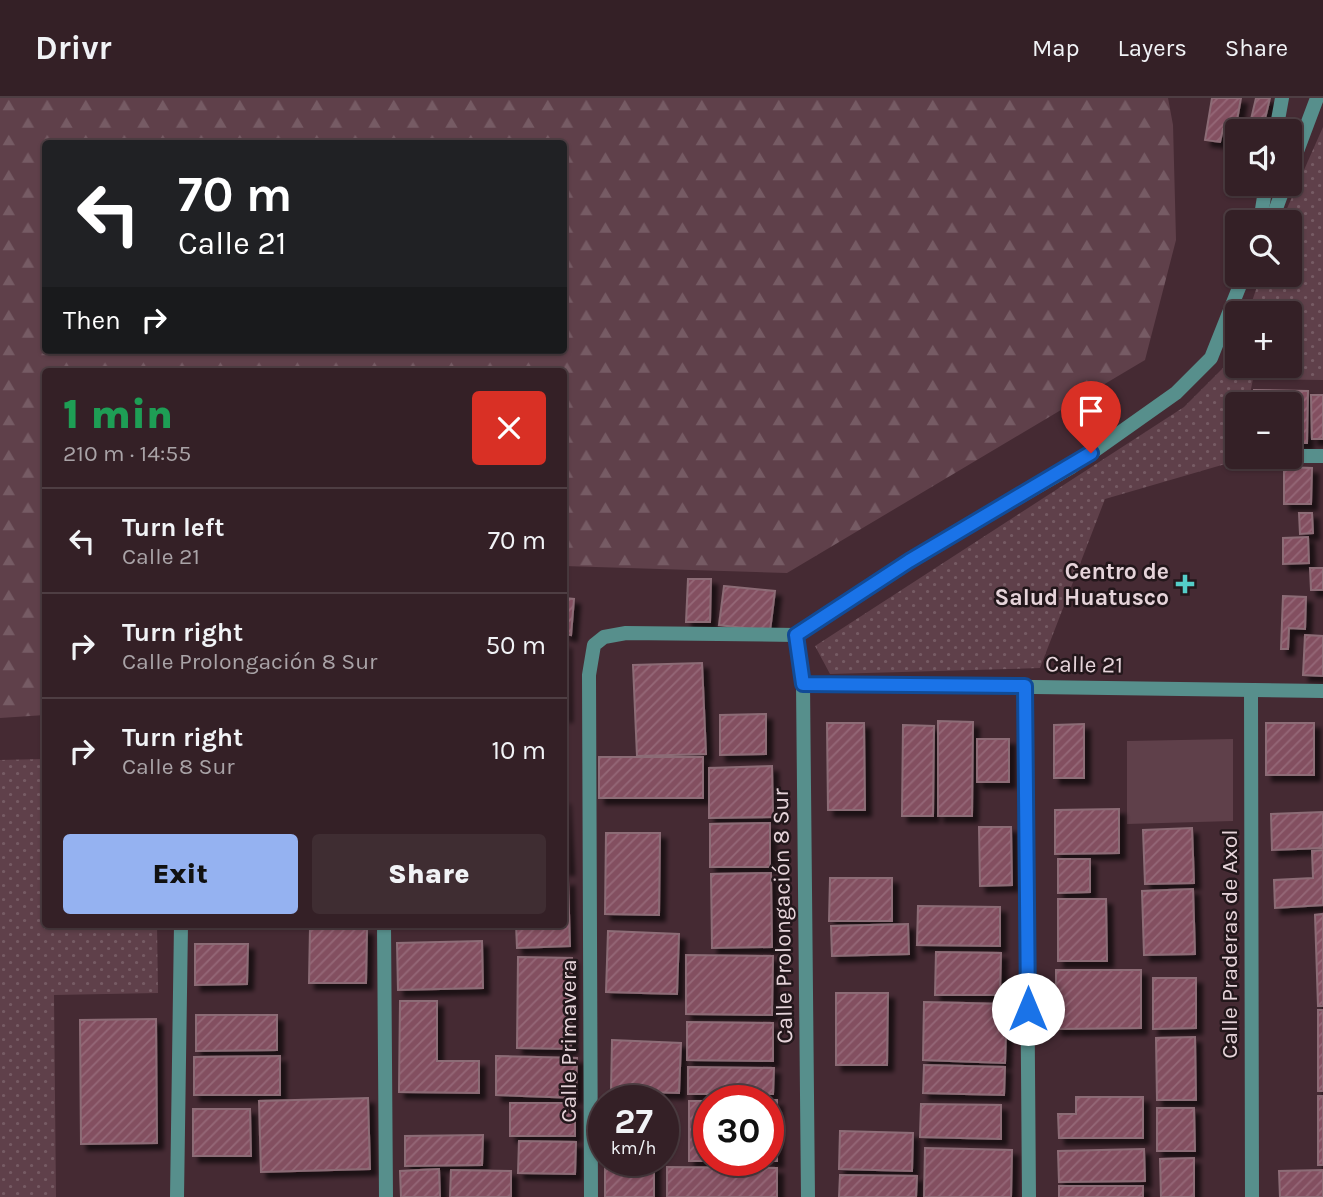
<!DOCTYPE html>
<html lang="en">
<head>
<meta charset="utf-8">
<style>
	body { margin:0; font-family:Karla,sans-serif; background:#3f2d32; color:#f1f3f6; height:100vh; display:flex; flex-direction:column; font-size:26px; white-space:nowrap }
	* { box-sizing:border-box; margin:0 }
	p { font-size:23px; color:#a9a3a7 }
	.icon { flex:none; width:38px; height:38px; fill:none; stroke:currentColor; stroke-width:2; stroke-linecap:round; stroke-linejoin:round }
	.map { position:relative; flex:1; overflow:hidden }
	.drawer { position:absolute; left:42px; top:270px; width:525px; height:560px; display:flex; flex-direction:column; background:#342026; border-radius:7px; box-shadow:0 2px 5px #0004,0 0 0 2px #4e3e43 }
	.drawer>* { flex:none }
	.guide { position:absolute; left:42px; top:42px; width:525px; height:214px; border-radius:7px; box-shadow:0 2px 5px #0004,0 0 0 2px #4e3e43; background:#202124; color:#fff; overflow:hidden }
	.controls { position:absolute; left:1225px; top:21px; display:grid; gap:14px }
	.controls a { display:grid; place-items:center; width:77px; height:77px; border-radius:7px; background:#342026; box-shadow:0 2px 5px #0004,0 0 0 2px #4e3e43; font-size:35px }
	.speed { position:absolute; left:588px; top:987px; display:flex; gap:14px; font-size:35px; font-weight:700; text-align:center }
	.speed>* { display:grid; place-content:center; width:91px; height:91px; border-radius:50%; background:#342026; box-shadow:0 2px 5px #0004,0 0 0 2px #4e3e43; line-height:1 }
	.speed small { font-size:18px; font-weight:400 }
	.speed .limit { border:10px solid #d22; background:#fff; color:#111 }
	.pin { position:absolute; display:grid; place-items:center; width:60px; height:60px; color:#fff; margin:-72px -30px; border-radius:50% 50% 50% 0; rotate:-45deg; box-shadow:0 0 7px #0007 }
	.pin .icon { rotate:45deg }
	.me { position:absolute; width:77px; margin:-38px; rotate:0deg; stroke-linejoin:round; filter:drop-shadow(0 0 5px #0008) }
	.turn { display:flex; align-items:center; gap:24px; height:147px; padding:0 21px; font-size:32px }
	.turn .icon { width:91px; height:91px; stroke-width:2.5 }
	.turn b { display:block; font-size:49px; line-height:60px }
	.then { display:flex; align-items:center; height:66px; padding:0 21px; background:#0003; gap:14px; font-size:26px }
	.round { display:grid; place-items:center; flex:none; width:74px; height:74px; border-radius:7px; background:#3f2d32 }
	.summary { display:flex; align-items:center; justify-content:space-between; height:119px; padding:0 21px }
	h1 { font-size:42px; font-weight:800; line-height:52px; color:#1e9e55 }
	.primary-button { display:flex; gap:14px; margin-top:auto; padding:14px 21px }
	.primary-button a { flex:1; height:80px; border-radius:7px; background:#95b2f1; color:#111; font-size:28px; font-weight:800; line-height:80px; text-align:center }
	.primary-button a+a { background:#3f2d32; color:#f1f3f6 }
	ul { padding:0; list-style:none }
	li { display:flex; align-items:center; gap:21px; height:105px; padding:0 21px; border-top:2px solid #4e3e43 }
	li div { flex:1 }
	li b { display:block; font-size:26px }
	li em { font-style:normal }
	header { display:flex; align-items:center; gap:42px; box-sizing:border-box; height:98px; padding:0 35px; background:#342026; border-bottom:2px solid #4e3e43 }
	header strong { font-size:33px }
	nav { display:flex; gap:38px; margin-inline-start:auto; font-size:24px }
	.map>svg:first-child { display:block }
	.grass { fill:url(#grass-dots) }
	.forest { fill:url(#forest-firs); fill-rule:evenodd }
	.garden { fill:#5f404a }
	.building { fill:url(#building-hatch); stroke:#8c6c76; stroke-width:2; filter:url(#shadow) }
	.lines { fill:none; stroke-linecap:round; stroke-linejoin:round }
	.street { stroke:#578f8c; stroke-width:14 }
	.route-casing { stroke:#114b97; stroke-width:18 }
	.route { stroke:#1a73e8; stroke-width:12 }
	.poi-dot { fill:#54cdc8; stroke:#23171b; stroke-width:2.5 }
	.labels { text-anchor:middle; stroke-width:5; stroke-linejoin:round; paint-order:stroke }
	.poi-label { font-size:23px; font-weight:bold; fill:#e6d4da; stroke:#23171b; text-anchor:end }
	.street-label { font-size:23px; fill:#e6d4da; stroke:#23171b }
</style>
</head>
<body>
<header>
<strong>Drivr</strong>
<nav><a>Map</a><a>Layers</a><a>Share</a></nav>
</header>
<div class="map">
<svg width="1323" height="1099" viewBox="0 0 1323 1099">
	<defs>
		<pattern id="grass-dots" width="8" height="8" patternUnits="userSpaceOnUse" patternTransform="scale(1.75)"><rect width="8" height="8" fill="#5f404a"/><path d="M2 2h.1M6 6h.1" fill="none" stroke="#765b64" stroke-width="1.8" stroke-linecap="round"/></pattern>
		<pattern id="forest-firs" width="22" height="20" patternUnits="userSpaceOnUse" patternTransform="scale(1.75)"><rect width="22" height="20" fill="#5f404a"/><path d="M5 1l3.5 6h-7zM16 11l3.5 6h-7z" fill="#765b64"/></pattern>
		<pattern id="building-hatch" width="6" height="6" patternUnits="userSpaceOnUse" patternTransform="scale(1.75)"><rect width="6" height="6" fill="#835061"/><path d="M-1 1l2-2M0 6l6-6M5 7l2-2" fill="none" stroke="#956877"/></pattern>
		<filter id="shadow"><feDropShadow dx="6" dy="6" stdDeviation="2" flood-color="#0009"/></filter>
	</defs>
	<rect width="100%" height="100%" fill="#452a33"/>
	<g class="grass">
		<polygon points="1323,29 1323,282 1253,281 1248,306 1237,306 1239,362 1105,401 1040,570 830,576 815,548 1184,309 1223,270 1237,242 1237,268 1290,268 1290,215 1248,215 1261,177 1290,177 1290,124 1281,124"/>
		<polygon points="45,661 46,826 157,826 158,895 54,897 56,1099 0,1099 0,662"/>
	</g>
	<path class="forest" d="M0,0H1168L1173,27L1176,142L1145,262L787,475L564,468V273H46L45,617L0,620ZM46,46H564V252H46Z"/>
	<polygon class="garden" points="1233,641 1233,723 1127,726 1127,643"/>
	<g class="building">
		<polygon points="1212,0 1241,0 1235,33 1223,31 1220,44 1205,42"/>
		<polygon points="1256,0 1270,0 1262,33 1249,30"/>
		<polygon points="1254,292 1308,293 1307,345 1290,345 1290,306 1254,306"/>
		<polygon points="1311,297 1323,297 1323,341 1312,341"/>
		<polygon points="1284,369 1312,370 1311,406 1284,406"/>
		<polygon points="1299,415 1312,415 1313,435 1300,436"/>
		<polygon points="1308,439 1309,465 1283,466 1283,440"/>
		<polygon points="1310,470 1323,470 1323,492 1311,492"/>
		<polygon points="688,481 711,481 710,524 686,524"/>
		<polygon points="724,488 775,493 770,533 719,527"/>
		<polygon points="1283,498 1306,499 1305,531 1289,530 1288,551 1281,551"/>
		<polygon points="564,500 574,501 571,537 564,536"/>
		<polygon points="1305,537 1323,538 1323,578 1303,577"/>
		<polygon points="564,545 565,545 566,618 564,618"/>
		<polygon points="702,565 706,656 637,658 633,567"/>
		<polygon points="766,616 766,656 720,657 720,617"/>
		<polygon points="938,623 973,624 972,718 938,718"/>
		<polygon points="827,625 864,625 865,712 828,712"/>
		<rect x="1266" y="625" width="48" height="52"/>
		<polygon points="1084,626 1084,680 1054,680 1054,627"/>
		<polygon points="903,627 934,628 933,718 902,718"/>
		<rect x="977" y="641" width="32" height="43"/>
		<rect x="599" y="659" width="104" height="41"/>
		<polygon points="772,668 773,719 709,720 709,670"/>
		<polygon points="564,700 568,771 564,771"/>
		<polygon points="1119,711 1119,755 1055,756 1055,712"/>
		<polygon points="1323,714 1323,750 1272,752 1271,716"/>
		<polygon points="770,725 770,769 710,769 710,726"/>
		<polygon points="979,729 1011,729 1012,787 980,788"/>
		<polygon points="1192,730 1194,785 1145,786 1143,732"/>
		<polygon points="606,735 660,735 659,817 605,816"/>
		<polygon points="1323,752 1323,807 1275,810 1274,782 1313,780 1312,753"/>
		<polygon points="1058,761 1090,761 1090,794 1058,795"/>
		<polygon points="771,775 772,849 712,850 711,776"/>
		<polygon points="830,780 892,780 892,823 829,823"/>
		<polygon points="568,782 570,848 517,850 516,826 564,826 564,783"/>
		<polygon points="1193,791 1195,856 1144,857 1142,793"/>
		<polygon points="1058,801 1106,801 1107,863 1058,863"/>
		<polygon points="918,808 1000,809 1000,848 917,847"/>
		<polygon points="1323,816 1323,908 1318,908 1315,817"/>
		<polygon points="908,826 909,856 832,858 831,828"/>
		<polygon points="310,830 367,831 366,885 309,885"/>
		<polygon points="608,833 679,836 677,896 606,894"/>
		<polygon points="482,843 483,890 398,892 397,845"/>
		<polygon points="195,846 248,846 247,886 195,887"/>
		<polygon points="936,854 1001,855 1000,897 935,897"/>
		<polygon points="686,857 773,858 772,917 686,916"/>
		<polygon points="518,859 572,860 571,951 517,950"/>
		<polygon points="1056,872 1141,872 1141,930 1056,931"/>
		<polygon points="1153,880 1196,880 1196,930 1153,931"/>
		<polygon points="836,895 888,895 887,967 836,967"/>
		<polygon points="400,903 437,903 437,963 479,963 479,995 399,994"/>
		<polygon points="924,904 1007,906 1005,965 923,962"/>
		<rect x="1318" y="912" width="5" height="81"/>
		<polygon points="196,917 277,917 277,952 196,953"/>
		<polygon points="156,921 157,1045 81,1046 80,922"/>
		<polygon points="687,924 773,925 773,963 687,962"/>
		<polygon points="1195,939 1196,1002 1157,1002 1156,940"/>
		<polygon points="612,942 681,945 679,995 611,993"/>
		<polygon points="280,958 280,997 194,997 194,959"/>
		<polygon points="496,958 577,960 576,1000 496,997"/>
		<polygon points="924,967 1005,969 1004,997 923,995"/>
		<polygon points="688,969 774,970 773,996 688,996"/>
		<rect x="1318" y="998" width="5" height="69"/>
		<polygon points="1076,999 1143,999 1143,1040 1059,1040 1058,1016 1076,1016"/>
		<polygon points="368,1000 370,1071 261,1074 259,1003"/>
		<polygon points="777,1002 777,1063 689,1063 689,1003 709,1003 709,1062 768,1062 768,1003 721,1003"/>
		<rect x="510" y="1005" width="65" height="33"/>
		<polygon points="921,1006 1001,1007 1001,1041 920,1039"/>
		<polygon points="1157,1010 1194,1010 1195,1053 1157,1053"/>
		<polygon points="193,1011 250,1011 251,1058 193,1058"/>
		<polygon points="840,1033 913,1035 912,1073 839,1071"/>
		<polygon points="483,1037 482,1067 405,1068 405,1038"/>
		<polygon points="519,1043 576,1044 575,1076 518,1075"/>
		<polygon points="925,1050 1012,1052 1011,1099 924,1099"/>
		<polygon points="1144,1051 1145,1083 1059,1084 1058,1053"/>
		<polygon points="1194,1060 1194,1099 1161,1099 1160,1061"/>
		<rect x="605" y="1062" width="49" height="37"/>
		<polygon points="667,1069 777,1070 777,1099 667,1099"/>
		<polygon points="439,1071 440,1099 401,1099 400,1073"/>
		<polygon points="451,1072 511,1073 511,1099 450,1099"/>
		<polygon points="1323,1072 1323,1099 1280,1099 1279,1073"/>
		<polygon points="840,1077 917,1078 916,1099 839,1099"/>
		<rect x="1059" y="1088" width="84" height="11"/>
	</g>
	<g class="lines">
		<g class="street">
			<polyline points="1276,33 1282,0"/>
			<polyline points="1290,72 1317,0"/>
			<polyline points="1260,124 1266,86"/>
			<polyline points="1267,124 1274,116 1285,86"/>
			<polyline points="1290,358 1323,358"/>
			<polyline points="796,537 909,463 1070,370 1176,295 1211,260 1244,177"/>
			<polyline points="796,537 803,586 808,1099"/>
			<polyline points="803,586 1323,593"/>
			<polyline points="1025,588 1029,1099"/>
			<polyline points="1251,592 1252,1099"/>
			<polyline points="384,826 386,1099"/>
			<polyline points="177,1099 181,826"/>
			<polyline points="591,1099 589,577 594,547 604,539 626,535 796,537"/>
		</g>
	</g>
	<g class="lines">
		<g class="route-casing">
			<polyline id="route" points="1028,911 1025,588 803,586 796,537 909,463 1091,355"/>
		</g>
		<use href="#route" class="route"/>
	</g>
	<path class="poi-dot" d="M1181.5 475.5h7v7h7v7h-7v7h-7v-7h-7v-7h7z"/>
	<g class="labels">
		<g class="poi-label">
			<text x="1169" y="481">Centro de<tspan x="1169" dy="26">Salud Huatusco</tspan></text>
		</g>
		<g class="street-label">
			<text transform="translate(1084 566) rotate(1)" y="8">Calle 21</text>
			<text transform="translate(782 818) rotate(-91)" y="8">Calle Prolongación 8 Sur</text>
			<text transform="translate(1229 846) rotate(-90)" y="8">Calle Praderas de Axol</text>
			<text transform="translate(568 943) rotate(-90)" y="8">Calle Primavera</text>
		</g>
	</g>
</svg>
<div class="controls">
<a><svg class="icon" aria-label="sound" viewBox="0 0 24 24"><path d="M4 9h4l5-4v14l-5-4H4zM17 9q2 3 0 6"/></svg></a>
<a><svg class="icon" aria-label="search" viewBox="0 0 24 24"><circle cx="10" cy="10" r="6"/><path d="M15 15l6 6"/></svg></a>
<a>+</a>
<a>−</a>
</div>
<div class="speed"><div>27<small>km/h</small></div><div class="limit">30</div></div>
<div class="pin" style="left:1091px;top:355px;background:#d93025"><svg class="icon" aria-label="arrive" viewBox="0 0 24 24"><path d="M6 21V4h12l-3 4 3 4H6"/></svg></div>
<svg class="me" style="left:1028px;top:911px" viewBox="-20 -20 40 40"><circle r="19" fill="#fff"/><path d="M0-13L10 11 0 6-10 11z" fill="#1a73e8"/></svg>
<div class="guide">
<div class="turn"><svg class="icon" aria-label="left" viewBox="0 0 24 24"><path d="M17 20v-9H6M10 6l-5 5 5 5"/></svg><div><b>70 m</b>Calle 21</div></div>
<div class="then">Then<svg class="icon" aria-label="right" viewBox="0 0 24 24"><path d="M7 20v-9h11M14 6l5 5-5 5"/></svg></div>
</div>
<section class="drawer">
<div class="summary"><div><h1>1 min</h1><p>210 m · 14:55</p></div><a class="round" style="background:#d93025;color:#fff"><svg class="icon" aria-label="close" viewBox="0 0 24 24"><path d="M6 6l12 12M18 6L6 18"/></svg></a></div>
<ul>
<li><svg class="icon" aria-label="left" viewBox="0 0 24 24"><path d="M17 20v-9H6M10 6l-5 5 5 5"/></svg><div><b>Turn left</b><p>Calle 21</p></div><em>70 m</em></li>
<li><svg class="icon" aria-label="right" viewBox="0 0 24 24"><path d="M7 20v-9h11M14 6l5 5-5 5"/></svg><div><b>Turn right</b><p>Calle Prolongación 8 Sur</p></div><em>50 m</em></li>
<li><svg class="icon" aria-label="right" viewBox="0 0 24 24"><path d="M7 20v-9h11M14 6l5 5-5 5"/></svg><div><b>Turn right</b><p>Calle 8 Sur</p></div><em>10 m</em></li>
</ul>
<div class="primary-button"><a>Exit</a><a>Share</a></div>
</section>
</div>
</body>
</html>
